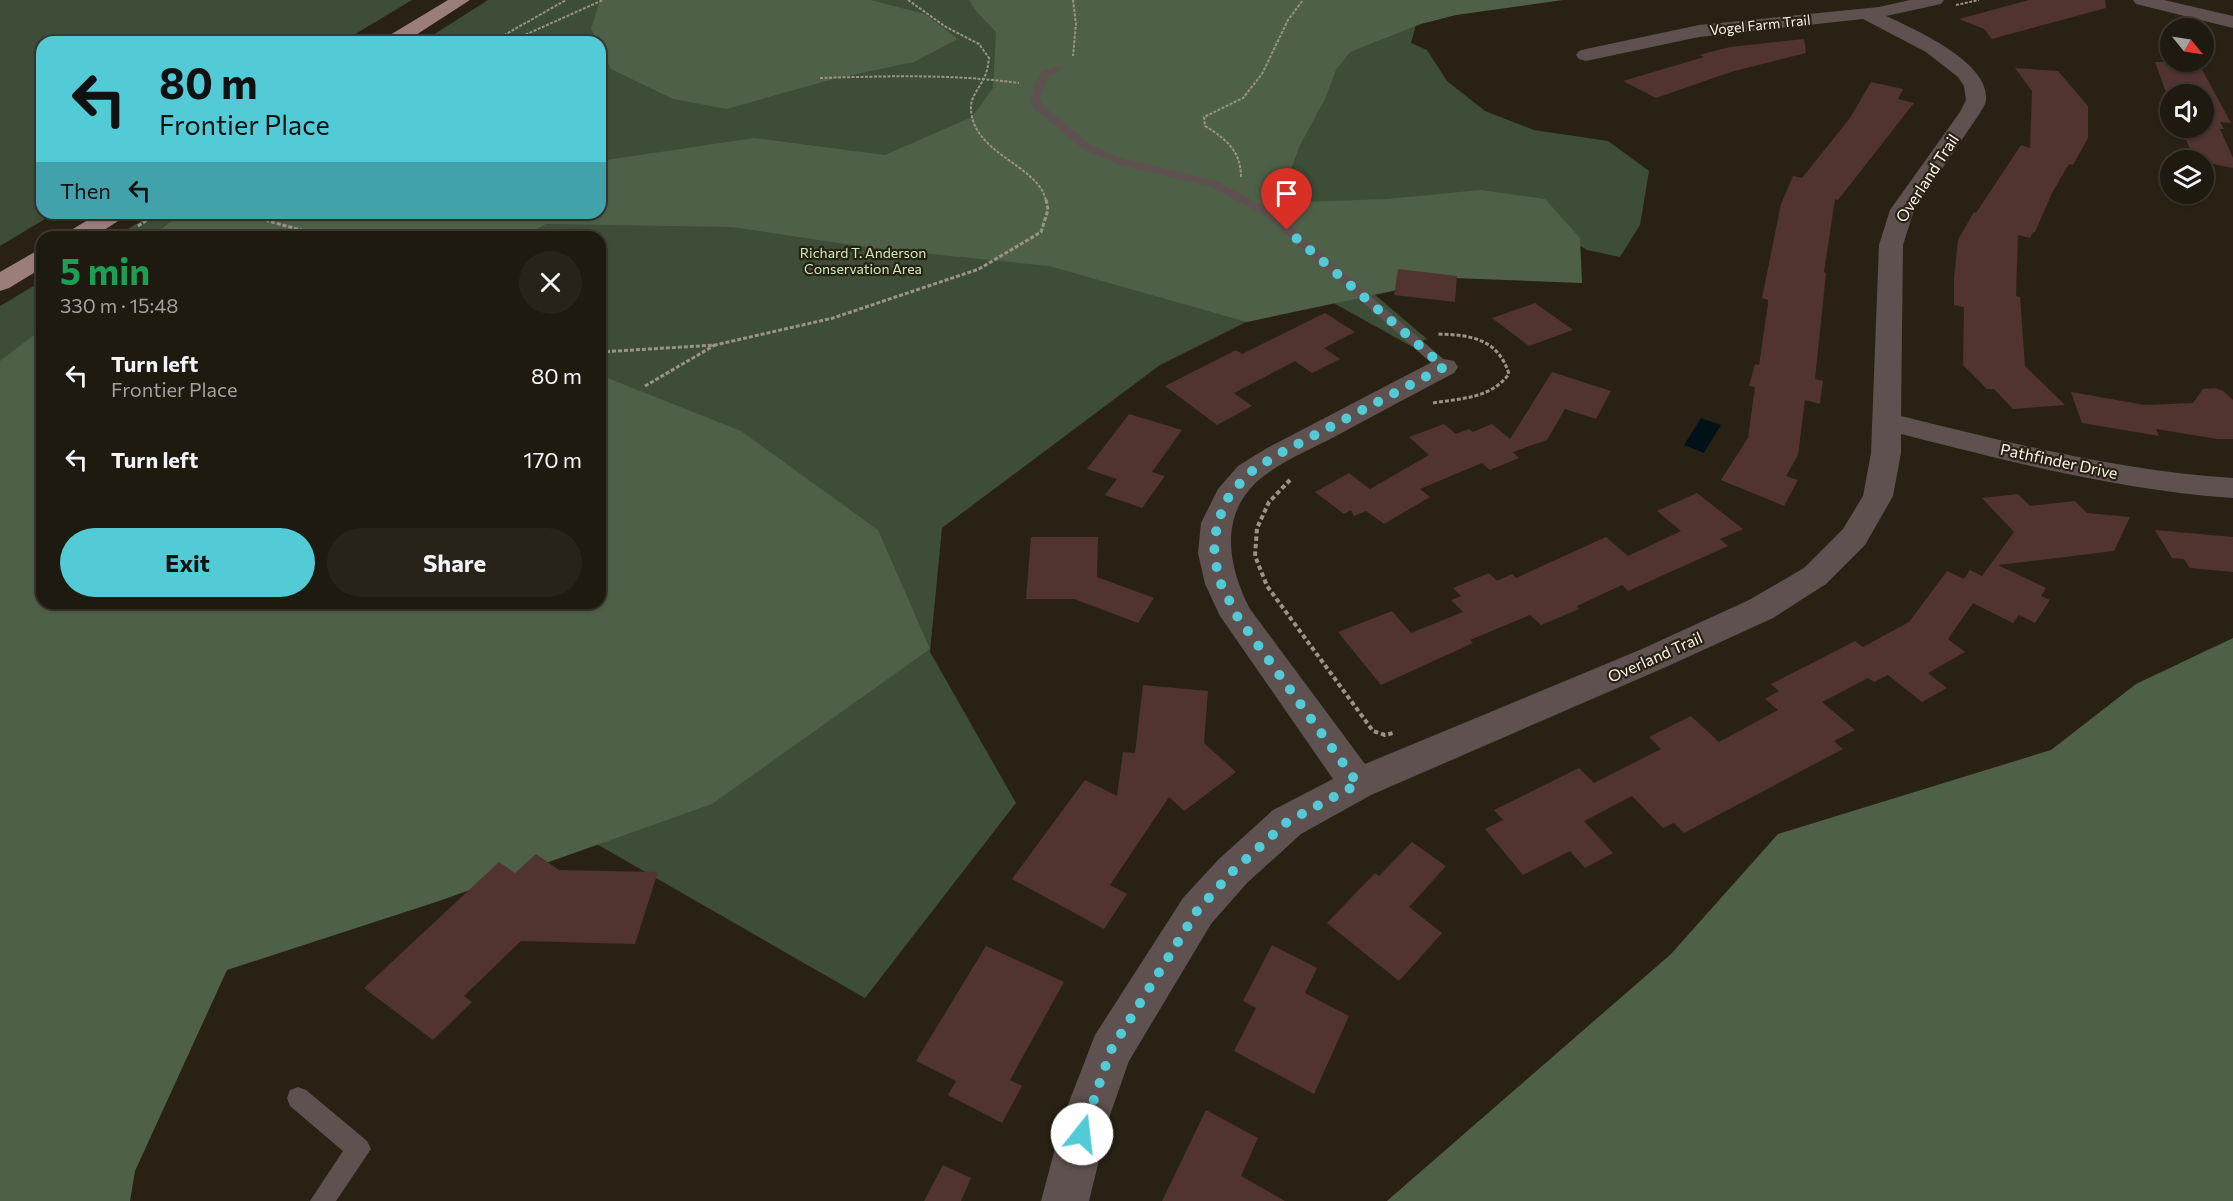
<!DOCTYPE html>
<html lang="en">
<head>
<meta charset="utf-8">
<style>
	body { margin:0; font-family:Commissioner,sans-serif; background:#272318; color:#f1f3f6; height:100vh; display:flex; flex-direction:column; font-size:22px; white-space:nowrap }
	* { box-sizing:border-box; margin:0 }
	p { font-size:20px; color:#a1a19e }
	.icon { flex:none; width:33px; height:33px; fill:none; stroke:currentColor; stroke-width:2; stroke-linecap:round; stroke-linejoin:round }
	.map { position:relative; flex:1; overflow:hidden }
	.details { position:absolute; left:36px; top:231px; width:570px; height:378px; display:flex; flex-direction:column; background:#1f1a0f; border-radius:18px; box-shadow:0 2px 4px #0004,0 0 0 2px #3c382f }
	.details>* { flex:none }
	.banner { position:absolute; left:36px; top:36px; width:570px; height:183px; border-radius:18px; box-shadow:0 2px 4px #0004,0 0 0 2px #3c382f; background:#52cbd7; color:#111; overflow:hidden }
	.needle { width:39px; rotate:120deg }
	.controls { position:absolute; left:2160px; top:18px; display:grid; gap:12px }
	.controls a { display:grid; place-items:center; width:54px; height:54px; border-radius:50%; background:#1f1a0f; box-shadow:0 2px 4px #0004,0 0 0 2px #3c382f; font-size:30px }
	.pin { position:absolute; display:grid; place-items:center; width:51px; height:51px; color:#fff; margin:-62px -26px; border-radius:50% 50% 50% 0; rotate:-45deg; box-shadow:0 0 6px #0007 }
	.pin .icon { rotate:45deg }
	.me { position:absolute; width:66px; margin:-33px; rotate:16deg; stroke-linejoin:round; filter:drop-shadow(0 0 4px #0008) }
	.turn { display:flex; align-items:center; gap:21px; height:126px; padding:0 24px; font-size:27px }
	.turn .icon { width:78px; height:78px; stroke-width:2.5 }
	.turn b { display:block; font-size:42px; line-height:51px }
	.then { display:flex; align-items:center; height:57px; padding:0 24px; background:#0003; gap:12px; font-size:22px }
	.round { display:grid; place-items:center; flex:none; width:63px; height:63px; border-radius:32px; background:#272318 }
	.head { display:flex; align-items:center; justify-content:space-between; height:102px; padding:0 24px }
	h1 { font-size:36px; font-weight:700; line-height:45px; color:#1e9e55 }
	.cta { display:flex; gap:12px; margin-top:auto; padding:12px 24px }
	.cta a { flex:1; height:69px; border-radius:36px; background:#52cbd7; color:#111; font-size:24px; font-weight:700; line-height:69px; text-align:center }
	.cta a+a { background:#272318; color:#f1f3f6 }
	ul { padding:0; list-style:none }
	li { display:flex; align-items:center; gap:18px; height:84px; padding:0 24px }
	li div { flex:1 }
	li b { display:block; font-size:22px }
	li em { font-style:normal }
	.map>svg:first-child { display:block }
	.green { fill:#3d4d37 }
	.forest { fill:#4f6048 }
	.water { fill:#001118 }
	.building { fill:#513330 }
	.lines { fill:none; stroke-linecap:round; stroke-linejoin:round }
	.path-far2 { stroke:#999388; stroke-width:2; stroke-dasharray:3 1.5; stroke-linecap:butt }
	.path-far1 { stroke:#999388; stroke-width:3; stroke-dasharray:4 2; stroke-linecap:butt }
	.path { stroke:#999388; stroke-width:4; stroke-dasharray:4.5 3; stroke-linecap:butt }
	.lane { fill:#5f514f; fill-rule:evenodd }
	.street { fill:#5f514f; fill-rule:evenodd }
	.primary { fill:#9b7d7a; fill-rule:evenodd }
	.route { stroke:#52cbd7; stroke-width:10; stroke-dasharray:0 18 }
	.labels { text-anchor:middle; stroke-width:4.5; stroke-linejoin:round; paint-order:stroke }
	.far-street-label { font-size:14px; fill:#f9f4eb; stroke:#292214 }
	.far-park-label { font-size:14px; fill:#caecbc; stroke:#292214 }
	.street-label { font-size:16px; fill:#f9f4eb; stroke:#292214 }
</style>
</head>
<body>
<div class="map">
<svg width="2233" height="1201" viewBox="0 0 2233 1201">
	<rect width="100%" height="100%" fill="#292214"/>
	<g class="green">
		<polygon points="0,0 412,0 342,42 42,42 42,213 55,213 0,246"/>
		<polygon points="488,0 1505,0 1418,17 1411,43 1427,50 1447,81 1485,111 1534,130 1608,141 1649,171 1640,225 1620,257 1587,250 1532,216 1347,271 1427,339 1411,346 1310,290 1160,365 942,528 930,652 1016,803 865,998 176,603 600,603 600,237 115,237 154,213 600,213 600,42 422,42"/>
		<polygon points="42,281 42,526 0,502 0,306"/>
	</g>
	<g class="forest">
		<polygon points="600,0 870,0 925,14 958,39 914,62 833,79 727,109 673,99 611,69 600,47 600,42 598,42 591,29"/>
		<polygon points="969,0 1563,0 1456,15 1421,24 1350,52 1336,70 1325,99 1300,145 1288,177 1302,202 1387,199 1480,190 1545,199 1580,238 1582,283 1454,278 1247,322 1049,266 872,248 732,227 546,224 523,237 152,237 181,213 600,213 600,161 754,138 885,155 972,117 993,88 996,32 977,12"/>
		<polygon points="42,329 42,603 600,603 600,375 741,431 878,530 930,649 712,804 439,901 227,970 135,1171 130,1201 0,1201 0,361"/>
		<polygon points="2233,638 2233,1201 1387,1201 1671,954 1778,834 2051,750 2136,684"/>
	</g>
	<polygon class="water" points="1701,418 1721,425 1704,453 1684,445"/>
	<g class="building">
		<polygon points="2029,0 2105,0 2106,8 1992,39 1984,29 1959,19"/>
		<polygon points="1804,39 1806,53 1731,72 1656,98 1623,81 1704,57 1699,55 1730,47"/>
		<polygon points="2155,62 2198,62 2231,123 2220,122 2224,129 2220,129 2233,158 2233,168 2195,160 2181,128 2204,128 2204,94 2170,94 2170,103"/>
		<polygon points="2015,68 2058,71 2088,106 2088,138 2073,165 2069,164 2052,193 2035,232 2033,232 2030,238 2018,235 2016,296 2020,297 2025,366 2065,405 2013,409 1994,389 1987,389 1963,365 1964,307 1954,305 1954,277 1958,240 1974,212 1976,213 2021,145 2030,148 2032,91"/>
		<polygon points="1871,82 1903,89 1898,99 1914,103 1838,200 1835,199 1824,272 1826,273 1815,379 1823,381 1820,404 1805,400 1798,455 1786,476 1798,480 1784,506 1721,480 1748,438 1755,387 1749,386 1755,364 1759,365 1768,304 1768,300 1762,298 1781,204 1793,176 1802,178 1850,118"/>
		<polygon points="1398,269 1457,276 1455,302 1394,295"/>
		<polygon points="1535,303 1573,330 1529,346 1492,318"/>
		<polygon points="1325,313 1355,332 1324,348 1340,359 1312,373 1295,361 1234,393 1252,406 1217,425 1165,386 1236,350 1242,354"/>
		<polygon points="1552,372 1611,391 1596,419 1565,409 1547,440 1513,452 1519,458 1490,470 1482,463 1420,489 1430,497 1384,524 1366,511 1354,516 1351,510 1344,514 1315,492 1349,473 1370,489 1429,455 1409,437 1444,424 1456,434 1469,429 1473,432 1492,424 1510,439"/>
		<polygon points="2215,388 2223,391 2233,400 2233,439 2217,439 2156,429 2159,436 2082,423 2071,392 2145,405 2193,403 2203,389"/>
		<polygon points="1129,414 1182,430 1152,472 1165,476 1142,508 1105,495 1117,479 1087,469"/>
		<polygon points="1697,493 1743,529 1720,539 1728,546 1628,591 1622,585 1577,606 1579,609 1541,625 1530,615 1470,640 1473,643 1381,685 1338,632 1392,611 1411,633 1463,612 1451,600 1461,596 1453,588 1489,573 1497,581 1512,574 1516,578 1606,537 1628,556 1681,531 1657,511"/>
		<polygon points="2018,494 2030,506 2075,501 2087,513 2130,517 2114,551 1998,565 2046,588 2041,596 2050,600 2035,623 2019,615 2013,623 1973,603 1948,639 1965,652 1928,673 1947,688 1922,702 1888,675 1874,682 1868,678 1822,702 1855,730 1834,741 1843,749 1684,833 1674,823 1663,828 1632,796 1584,821 1613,853 1585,868 1570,851 1523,875 1485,829 1503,820 1494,810 1579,768 1594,783 1661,749 1649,737 1691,716 1719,742 1778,710 1765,699 1779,691 1771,684 1855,641 1863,647 1909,622 1947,571 1964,579 1970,570 1982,576 2014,532 1982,498"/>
		<polygon points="2155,530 2233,537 2233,572 2190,568 2184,559 2172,558"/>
		<polygon points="1031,537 1098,537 1097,577 1154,598 1138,623 1074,599 1026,599"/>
		<polygon points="1143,685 1208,691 1204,743 1236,772 1184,811 1169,797 1110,885 1127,894 1104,929 1012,879 1085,780 1117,796 1123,752 1135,753"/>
		<polygon points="1412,842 1446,866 1409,907 1442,933 1399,981 1327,923 1375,873 1379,876"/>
		<polygon points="536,854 559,870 658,872 635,944 521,941 464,996 472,1002 433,1040 364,988 499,862 515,873"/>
		<polygon points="1272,945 1317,968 1305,993 1349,1016 1314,1094 1234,1051 1256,1008 1243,1001"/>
		<polygon points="986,946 1064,982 1010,1080 1022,1086 1002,1123 948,1095 956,1081 916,1061"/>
		<polygon points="1206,1110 1258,1138 1241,1176 1285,1201 1162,1201"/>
		<polygon points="943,1165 971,1178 961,1201 924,1201"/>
	</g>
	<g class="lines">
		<g class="path-far2">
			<path d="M908,0L946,27L979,44L989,58C988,66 987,73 983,80C979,88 972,96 971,105C969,154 1039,164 1046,201"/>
			<polyline points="1073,0 1076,24 1073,56"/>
			<polyline points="1956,5 1979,0"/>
			<polyline points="492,42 566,0"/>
			<polyline points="509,42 603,0"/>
			<path d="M820,78C887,76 953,74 1019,83"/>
			<path d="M1241,177C1241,151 1226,139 1205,126L1204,117L1243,98L1262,74L1288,20L1303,0"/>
		</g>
		<g class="path-far1">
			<polyline points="264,213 268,221 301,230 303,237"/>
			<polyline points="561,213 565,215"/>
			<polyline points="138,226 158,213"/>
			<polyline points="600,352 715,345 833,318 979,269 1041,232 1048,210 1046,199"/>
			<polyline points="645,386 715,345"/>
			<path d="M1433,403C1462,398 1490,399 1509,374C1498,339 1472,335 1438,334"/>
		</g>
		<polyline class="path" points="1290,480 1269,502 1257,528 1255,556 1267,586 1373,731 1385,735 1393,733"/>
		<g class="lane">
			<polygon points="1059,66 1064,69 1048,76 1040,99 1044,106 1091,145 1110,154 1128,160 1217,181 1274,212 1449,364 1451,367 1449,370 1439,370 1266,216 1209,186 1121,165 1083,149 1036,110 1030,99 1040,72"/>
			<polygon points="298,1087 306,1090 367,1141 371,1149 336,1201 310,1201 343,1151 290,1106 287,1098 290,1090"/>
		</g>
		<g class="street">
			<path d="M1910,0H1944L1941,4L1886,16C1914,29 1990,62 1986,100C1986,104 1982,109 1980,113L1914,210L1903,245L1901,416C2011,443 2120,471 2233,478V498C2119,490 2011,462 1901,434V453L1893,496L1865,545L1826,584L1773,618L1666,667L1371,795L1301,834L1247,883L1211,924L1129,1061L1110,1115L1089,1201H1041L1064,1115L1095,1035L1183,898L1219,859L1273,810L1333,779L1220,616L1205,584L1198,553L1201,523L1218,489L1238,466L1267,448L1434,361L1444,359L1454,361L1458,367L1454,373C1414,394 1375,415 1336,436C1311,449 1282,461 1260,479C1218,515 1228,566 1250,609L1365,764L1642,649L1749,600L1804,568L1843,529L1863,496L1871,453L1879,245L1890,210L1960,112L1966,100L1964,86L1958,77L1926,52L1863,19L1699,37L1586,61L1579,59L1576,55L1579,51L1586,49L1699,25L1879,7Z"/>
			<polygon points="2133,0 2164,0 2233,16 2233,28 2136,4"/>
		</g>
		<g class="primary">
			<polygon points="448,0 470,0 405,42 382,42 385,38"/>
			<polygon points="99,213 127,213 123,218 93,237 64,237 68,232"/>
			<polygon points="42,251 42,268 9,288 0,291 0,272 33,253"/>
		</g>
	</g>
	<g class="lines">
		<polyline class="route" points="1082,1134 1111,1050 1197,911 1233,871 1287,822 1358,784 1237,616 1221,584 1217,569 1214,553 1217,523 1229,496 1249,473 1277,455 1444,367 1287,230"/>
	</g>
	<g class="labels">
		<g class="far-street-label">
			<text transform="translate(1760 25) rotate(-6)" y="5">Vogel Farm Trail</text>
		</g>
		<g class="far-park-label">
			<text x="863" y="258">Richard T. Anderson<tspan x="863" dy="16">Conservation Area</tspan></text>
		</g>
		<g class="street-label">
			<text transform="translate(1927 178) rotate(-57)" y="6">Overland Trail</text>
			<text transform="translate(2059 461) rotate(12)" y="6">Pathfinder Drive</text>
			<text transform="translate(1655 657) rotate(-24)" y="6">Overland Trail</text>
		</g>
	</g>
</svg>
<div class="controls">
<a><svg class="needle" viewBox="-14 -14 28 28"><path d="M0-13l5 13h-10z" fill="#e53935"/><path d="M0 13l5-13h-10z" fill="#a1a19e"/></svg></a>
<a><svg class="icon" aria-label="sound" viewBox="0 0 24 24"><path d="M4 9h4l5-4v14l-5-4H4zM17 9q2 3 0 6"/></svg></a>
<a><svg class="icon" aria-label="layers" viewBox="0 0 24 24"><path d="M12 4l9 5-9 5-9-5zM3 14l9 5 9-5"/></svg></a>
</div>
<div class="pin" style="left:1287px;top:230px;background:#d93025"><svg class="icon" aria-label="arrive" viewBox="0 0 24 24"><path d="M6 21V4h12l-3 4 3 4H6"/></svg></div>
<svg class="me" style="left:1082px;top:1134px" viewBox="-20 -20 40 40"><circle r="19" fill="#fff"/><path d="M0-13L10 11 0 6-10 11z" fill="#52cbd7"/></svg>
<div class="banner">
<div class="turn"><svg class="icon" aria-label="left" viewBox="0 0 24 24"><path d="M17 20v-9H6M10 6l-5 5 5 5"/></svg><div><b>80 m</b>Frontier Place</div></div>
<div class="then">Then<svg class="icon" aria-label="left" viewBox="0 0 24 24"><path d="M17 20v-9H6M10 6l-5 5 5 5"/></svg></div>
</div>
<section class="details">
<div class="head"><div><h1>5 min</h1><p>330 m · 15:48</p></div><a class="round"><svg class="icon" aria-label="close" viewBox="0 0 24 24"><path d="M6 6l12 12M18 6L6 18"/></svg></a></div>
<ul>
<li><svg class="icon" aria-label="left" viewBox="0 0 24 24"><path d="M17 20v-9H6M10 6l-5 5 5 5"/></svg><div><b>Turn left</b><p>Frontier Place</p></div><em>80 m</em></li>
<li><svg class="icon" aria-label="left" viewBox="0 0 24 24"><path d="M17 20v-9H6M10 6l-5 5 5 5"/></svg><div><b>Turn left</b></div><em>170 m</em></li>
</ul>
<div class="cta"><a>Exit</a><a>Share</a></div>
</section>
</div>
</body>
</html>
